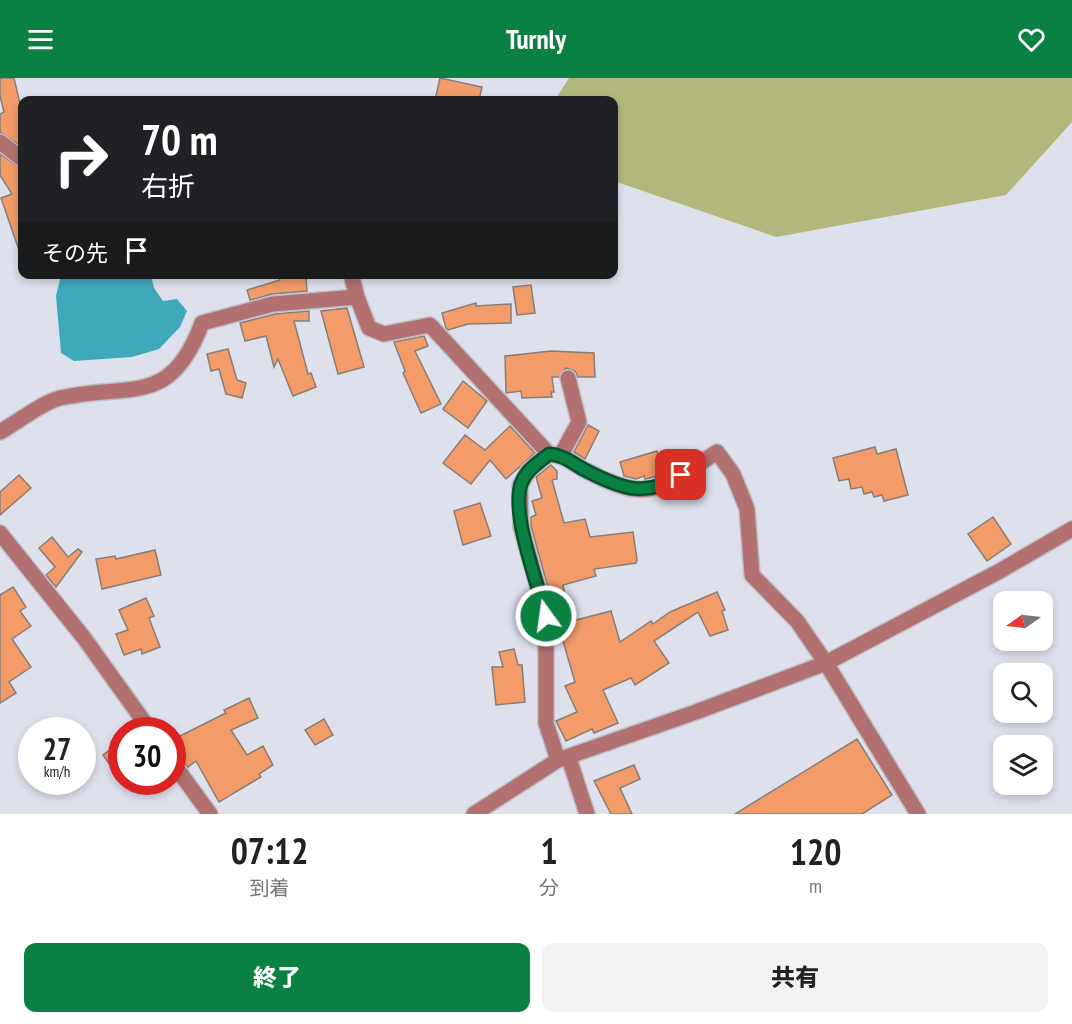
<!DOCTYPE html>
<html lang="ja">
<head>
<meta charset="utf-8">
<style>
	body { margin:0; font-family:"PT Sans Narrow","Noto Sans JP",sans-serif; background:#f2f2f2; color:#222; height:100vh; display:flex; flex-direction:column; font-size:22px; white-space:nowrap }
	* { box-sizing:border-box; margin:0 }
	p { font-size:20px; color:#767676 }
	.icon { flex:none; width:33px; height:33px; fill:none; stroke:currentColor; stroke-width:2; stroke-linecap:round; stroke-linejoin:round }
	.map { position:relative; height:736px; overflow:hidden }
	.drawer { display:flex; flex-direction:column; background:#fff; flex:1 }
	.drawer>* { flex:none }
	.hud { position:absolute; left:18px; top:18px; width:600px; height:183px; border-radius:12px; box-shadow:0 3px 9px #0003; background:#202124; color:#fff; overflow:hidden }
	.needle { width:39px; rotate:256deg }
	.tools { position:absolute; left:993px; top:513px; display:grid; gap:12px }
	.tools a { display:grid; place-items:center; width:60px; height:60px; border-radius:12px; background:#fff; box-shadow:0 3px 9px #0003; font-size:30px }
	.speed { position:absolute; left:18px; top:639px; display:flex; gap:12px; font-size:30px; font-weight:700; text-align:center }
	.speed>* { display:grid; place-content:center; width:78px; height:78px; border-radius:50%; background:#fff; box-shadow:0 3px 9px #0003; line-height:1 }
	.speed small { font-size:15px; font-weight:400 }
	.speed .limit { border:9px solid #d22; background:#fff; color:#111 }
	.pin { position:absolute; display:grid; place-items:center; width:51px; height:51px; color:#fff; margin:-26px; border-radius:12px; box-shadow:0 3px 9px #0006 }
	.me { position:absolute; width:66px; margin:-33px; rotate:346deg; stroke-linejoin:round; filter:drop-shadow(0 0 4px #0008) }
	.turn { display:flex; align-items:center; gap:21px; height:126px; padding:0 24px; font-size:27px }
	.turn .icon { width:78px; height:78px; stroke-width:2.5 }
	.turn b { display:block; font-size:42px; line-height:51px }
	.then { display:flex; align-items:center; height:57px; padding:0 24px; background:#0003; gap:12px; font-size:22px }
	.eta { display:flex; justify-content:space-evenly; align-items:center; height:102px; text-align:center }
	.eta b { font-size:36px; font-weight:800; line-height:42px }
	.button { display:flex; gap:12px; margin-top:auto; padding:12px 24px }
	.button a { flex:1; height:69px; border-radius:12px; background:#0b8043; color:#fff; font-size:24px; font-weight:800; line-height:69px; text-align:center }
	.button a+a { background:#f2f2f2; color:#222 }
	header { display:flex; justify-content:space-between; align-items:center; height:78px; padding:0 24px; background:#0b8043; color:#fff; font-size:27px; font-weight:800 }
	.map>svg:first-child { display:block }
	.green { fill:#b2b87b }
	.water { fill:#3fa9bc }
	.building { fill:#f39c69; stroke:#887d77; stroke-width:1.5 }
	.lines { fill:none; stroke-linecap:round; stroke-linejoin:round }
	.street-casing { stroke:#bdbfc9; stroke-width:18 }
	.street { stroke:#b27170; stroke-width:15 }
	.route-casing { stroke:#07532c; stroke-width:15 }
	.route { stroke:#0b8043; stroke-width:10 }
</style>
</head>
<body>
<header><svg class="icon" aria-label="menu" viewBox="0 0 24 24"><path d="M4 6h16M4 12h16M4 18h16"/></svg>Turnly<svg class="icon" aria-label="heart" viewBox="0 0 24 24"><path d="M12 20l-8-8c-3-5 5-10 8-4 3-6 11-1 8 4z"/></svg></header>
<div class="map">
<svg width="1072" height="736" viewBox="0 0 1072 736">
	<rect width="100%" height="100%" fill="#dee1ec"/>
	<polygon class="green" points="569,0 1072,0 1072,44 1006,117 776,159 614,103 614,22 555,22"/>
	<polygon class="water" points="61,197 151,197 154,210 163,223 177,221 187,233 180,249 159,271 132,279 74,283 61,275 56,218"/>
	<g class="building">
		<polygon points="0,0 14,0 22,34 22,69 0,54 0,36 4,34 0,18"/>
		<polygon points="440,0 482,9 479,22 435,22"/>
		<polygon points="0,76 22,91 22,175 20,175 1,120 12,116 0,97"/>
		<polygon points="306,198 307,213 272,216 250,222 247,212 280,202 279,199"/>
		<polygon points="531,207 535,235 517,237 513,209"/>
		<polygon points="476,225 476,228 511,226 511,245 468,246 448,252 446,250 442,235"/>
		<polygon points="347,230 364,289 338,296 321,233"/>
		<polygon points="309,233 309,243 294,243 308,296 311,295 316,309 293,318 278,281 274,289 266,258 245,263 240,245 275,236"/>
		<polygon points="424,258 428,268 415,273 441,326 421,335 403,295 405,293 394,264"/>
		<polygon points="228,271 237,302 246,305 242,320 226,316 219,291 211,293 207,276"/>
		<polygon points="551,273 594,275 595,299 578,299 575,293 566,290 559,299 552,299 554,314 551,314 552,319 522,320 521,313 506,315 505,278"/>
		<polygon points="463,303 487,323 468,350 443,331"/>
		<polygon points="588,347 599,353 585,381 574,374"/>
		<polygon points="510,348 535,375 506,401 490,382 471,406 443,385 465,357 485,372"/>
		<polygon points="875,369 877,376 896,371 908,417 884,423 882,417 874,419 872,414 864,416 862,409 851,411 849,401 839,403 833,380"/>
		<polygon points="657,373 663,397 645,401 644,398 636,401 624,398 620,384"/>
		<polygon points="551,387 557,393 557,401 552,402 564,445 585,441 590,459 633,454 637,482 636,485 594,491 596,498 563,507 569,537 575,536 576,542 611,533 620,564 651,543 653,546 670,534 717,514 725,532 722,533 728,552 710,558 698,534 654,563 669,585 635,607 631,600 603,612 618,645 594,655 592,651 566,663 556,643 577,634 565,608 575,604 563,563 557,564 555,535 531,448 531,439 536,437 532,423 542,420 536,399"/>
		<polygon points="19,397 31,410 0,437 0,414"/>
		<polygon points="480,425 491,458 463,467 454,433"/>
		<polygon points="993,439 1011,466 987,483 968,456"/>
		<polygon points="52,459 68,479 78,471 82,474 56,509 46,497 55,489 39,470"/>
		<polygon points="155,472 161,497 102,511 96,481 115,478 116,481"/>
		<polygon points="13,509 26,529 20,533 31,548 12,561 31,589 9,604 16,615 0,625 0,517"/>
		<polygon points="146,520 154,538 149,540 160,569 142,576 141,571 124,577 116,556 128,552 119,532"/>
		<polygon points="514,571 518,587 522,587 525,624 496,627 492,589 503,589 499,574"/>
		<polygon points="249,620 258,640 231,652 247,677 263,668 273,687 259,696 261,699 219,724 196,683 188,689 172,672 172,662 226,635 224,632"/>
		<polygon points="324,641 333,657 315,667 305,652"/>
		<polygon points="857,661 892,717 862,736 735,736"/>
		<polygon points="122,663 122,704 103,677"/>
		<polygon points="634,687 640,701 620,710 632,736 611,736 594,703"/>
	</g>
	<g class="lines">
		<g class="street-casing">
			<g id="street">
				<polyline points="0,64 22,81"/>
				<polyline points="351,196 357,219"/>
				<path d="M0,354C16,345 43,324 60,320C130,304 170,331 202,245L273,226L357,219L369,250L384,256L430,247L549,376"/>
				<polyline points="561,377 579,344 568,300"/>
				<polyline points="0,455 84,560 150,652"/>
				<polyline points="569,680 587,736"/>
				<path d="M558,682L546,645V538L521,449L520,408L528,393L549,376C565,377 573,386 587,393C651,427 662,410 717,374L733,396L747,431L752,497L797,543L826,585L918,736"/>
				<polyline points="172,684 210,736"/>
				<polyline points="474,736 558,682 696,634 826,585 998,494 1072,451"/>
			</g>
		</g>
		<use href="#street" class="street"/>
	</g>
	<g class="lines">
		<g class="route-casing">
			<path id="route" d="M546,538C538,506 511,437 521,406C526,392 538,385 549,376C565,377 573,386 587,393C622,411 646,420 681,397"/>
		</g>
		<use href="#route" class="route"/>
	</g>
</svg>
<div class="tools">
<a><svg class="needle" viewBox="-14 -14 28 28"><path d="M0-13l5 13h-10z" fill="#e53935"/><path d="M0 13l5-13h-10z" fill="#767676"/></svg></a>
<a><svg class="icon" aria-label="search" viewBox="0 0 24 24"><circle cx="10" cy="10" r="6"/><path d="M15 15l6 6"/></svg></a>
<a><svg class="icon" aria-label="layers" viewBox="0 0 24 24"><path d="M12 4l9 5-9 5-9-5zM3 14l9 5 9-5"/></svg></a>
</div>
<div class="speed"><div>27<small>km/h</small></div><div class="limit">30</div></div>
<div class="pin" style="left:681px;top:397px;background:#d93025"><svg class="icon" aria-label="arrive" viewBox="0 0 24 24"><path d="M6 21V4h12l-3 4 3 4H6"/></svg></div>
<svg class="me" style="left:546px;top:538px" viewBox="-20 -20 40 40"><circle r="17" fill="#0b8043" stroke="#fff" stroke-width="3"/><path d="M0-11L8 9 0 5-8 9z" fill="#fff"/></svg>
<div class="hud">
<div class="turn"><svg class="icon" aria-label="right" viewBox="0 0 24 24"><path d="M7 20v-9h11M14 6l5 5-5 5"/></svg><div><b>70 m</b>右折</div></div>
<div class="then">その先<svg class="icon" aria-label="arrive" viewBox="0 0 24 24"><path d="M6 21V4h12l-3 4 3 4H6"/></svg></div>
</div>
</div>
<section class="drawer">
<div class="eta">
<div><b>07:12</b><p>到着</p></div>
<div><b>1</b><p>分</p></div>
<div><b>120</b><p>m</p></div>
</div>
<div class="button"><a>終了</a><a>共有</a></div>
</section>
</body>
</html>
